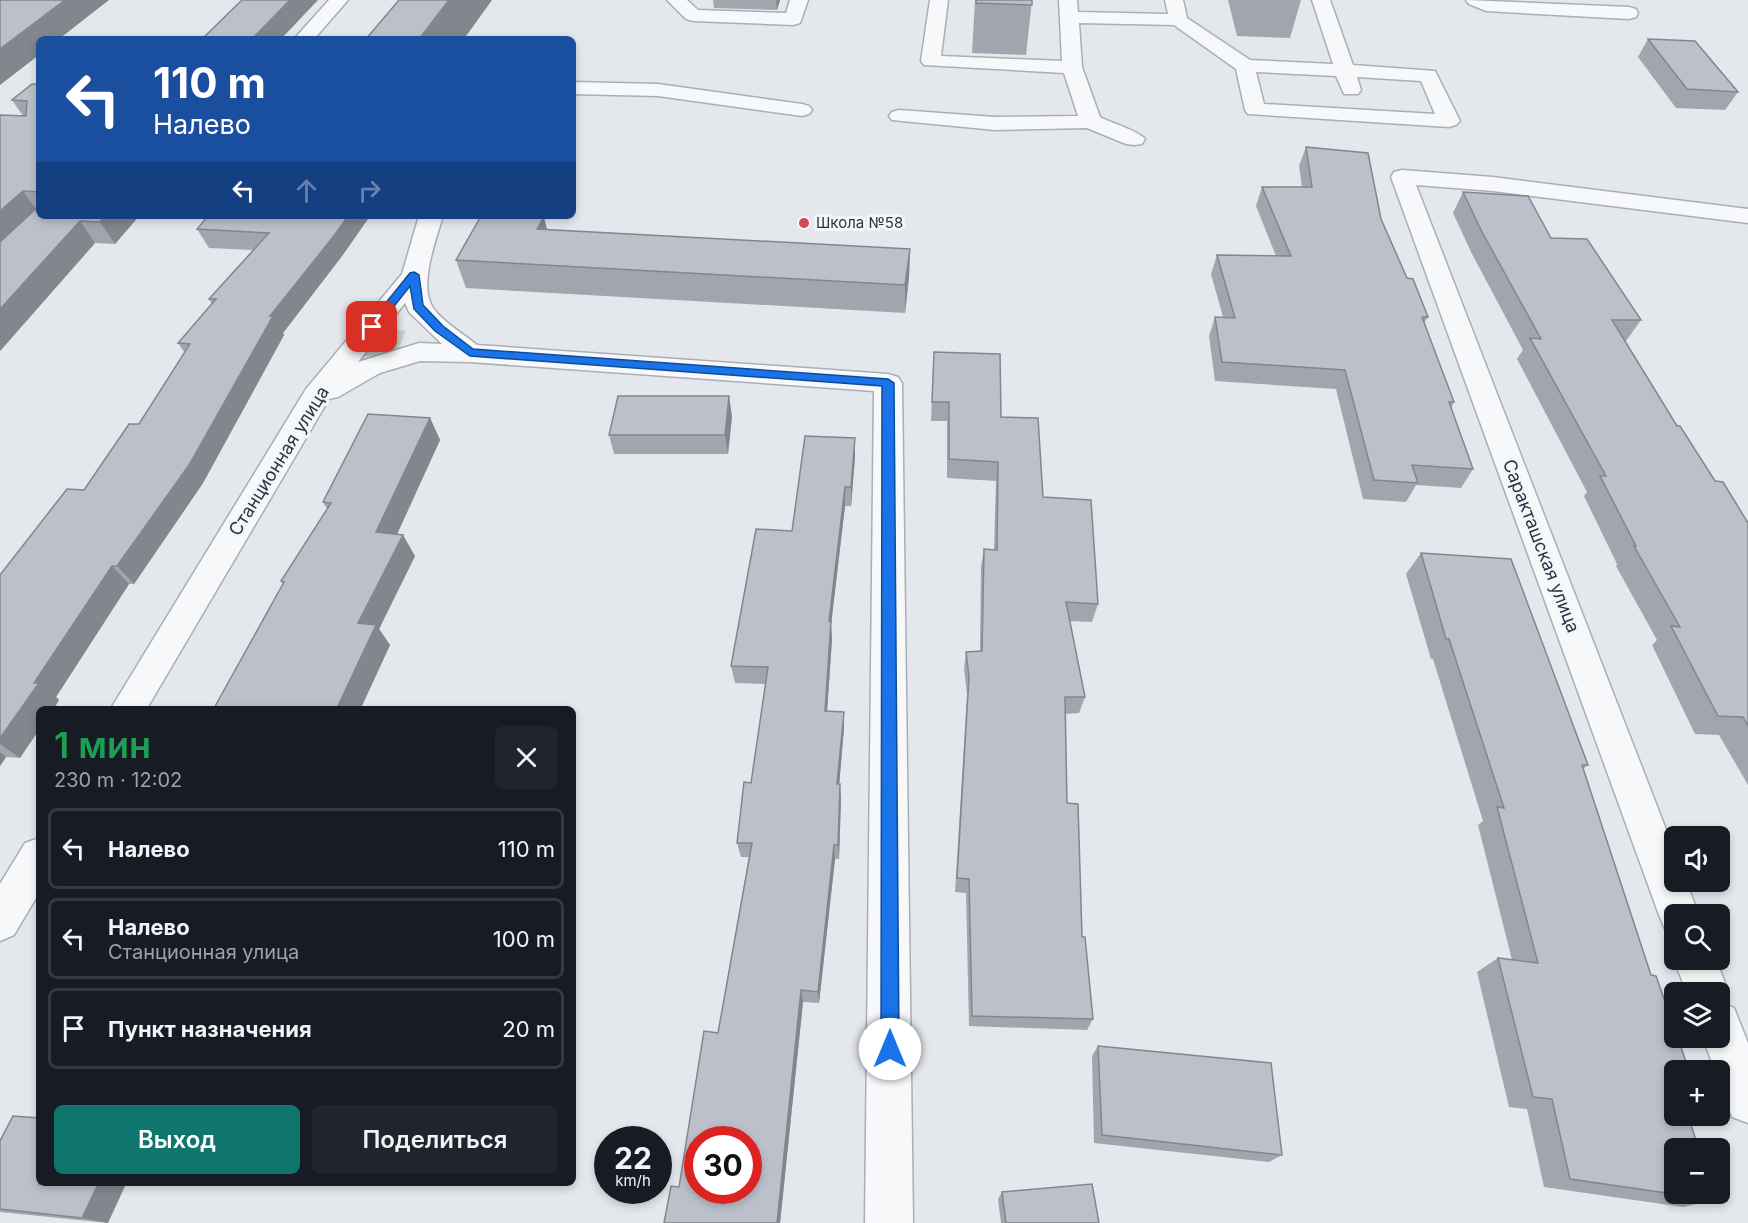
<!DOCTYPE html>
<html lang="ru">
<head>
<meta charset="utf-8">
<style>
	body { margin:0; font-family:Inter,sans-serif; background:#20242c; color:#f1f3f6; height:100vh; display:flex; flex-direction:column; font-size:22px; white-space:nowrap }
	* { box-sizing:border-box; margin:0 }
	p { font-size:20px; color:#9ea1a6 }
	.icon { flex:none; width:33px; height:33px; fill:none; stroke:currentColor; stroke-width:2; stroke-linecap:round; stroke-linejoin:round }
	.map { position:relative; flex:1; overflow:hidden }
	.details { position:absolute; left:36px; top:706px; width:540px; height:480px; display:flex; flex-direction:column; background:#171b24; border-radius:9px; box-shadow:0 3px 9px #0003 }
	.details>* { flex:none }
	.top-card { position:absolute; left:36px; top:36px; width:540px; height:183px; border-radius:9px; box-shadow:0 3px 9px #0003; background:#1a4fa0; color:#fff; overflow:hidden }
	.buttons { position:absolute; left:1664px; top:826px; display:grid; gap:12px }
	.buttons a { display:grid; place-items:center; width:66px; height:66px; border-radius:9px; background:#171b24; box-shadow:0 3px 9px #0003; font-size:30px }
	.speed { position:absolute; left:594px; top:1126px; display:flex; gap:12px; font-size:30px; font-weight:700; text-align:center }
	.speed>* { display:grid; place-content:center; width:78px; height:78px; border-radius:50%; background:#171b24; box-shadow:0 3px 9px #0003; line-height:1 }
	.speed small { font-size:15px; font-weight:400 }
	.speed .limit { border:9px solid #d22; background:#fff; color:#111 }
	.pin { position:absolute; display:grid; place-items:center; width:51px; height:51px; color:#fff; margin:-26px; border-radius:12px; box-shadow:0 3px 9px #0006 }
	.me { position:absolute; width:66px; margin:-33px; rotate:0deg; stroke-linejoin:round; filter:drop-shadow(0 0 4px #0008) }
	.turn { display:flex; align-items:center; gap:21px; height:126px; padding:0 18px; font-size:27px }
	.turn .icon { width:78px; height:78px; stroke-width:2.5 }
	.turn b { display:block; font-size:42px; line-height:51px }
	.lanes { display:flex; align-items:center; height:57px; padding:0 18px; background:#0003; justify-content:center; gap:30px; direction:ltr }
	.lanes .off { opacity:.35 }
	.round { display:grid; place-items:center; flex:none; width:63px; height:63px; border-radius:9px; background:#20242c }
	.head { display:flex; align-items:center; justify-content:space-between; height:102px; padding:0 18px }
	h1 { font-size:36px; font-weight:600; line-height:45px; color:#1e9e55 }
	.action { display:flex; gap:12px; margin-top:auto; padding:12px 18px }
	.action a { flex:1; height:69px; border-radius:9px; background:#0f766e; color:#fff; font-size:24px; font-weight:600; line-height:69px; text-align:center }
	.action a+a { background:#20242c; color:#f1f3f6 }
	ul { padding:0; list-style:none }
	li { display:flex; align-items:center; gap:18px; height:81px; margin:0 12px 9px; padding:0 6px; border:3px solid #363941; border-radius:9px }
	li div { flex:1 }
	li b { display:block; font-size:22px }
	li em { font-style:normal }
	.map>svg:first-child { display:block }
	.green { fill:#c9d6c5 }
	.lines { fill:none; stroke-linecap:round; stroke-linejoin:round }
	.minor-casing { stroke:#a9aeb7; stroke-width:3 }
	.minor { fill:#f7f8fa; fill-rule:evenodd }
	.wall { fill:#a1a5ae }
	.shaded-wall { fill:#83868d }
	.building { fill:#bbc0ca; stroke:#83868d; stroke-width:1.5; fill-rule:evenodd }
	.route { fill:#1a73e8; stroke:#114b97; stroke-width:1.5 }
	.poi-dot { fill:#d1495b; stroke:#f4f6f9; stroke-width:2 }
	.labels { text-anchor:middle; stroke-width:6; stroke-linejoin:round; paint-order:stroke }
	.far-poi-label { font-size:15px; fill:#2b3445; stroke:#f4f6f9; text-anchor:start }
	.street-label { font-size:18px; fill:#2b3445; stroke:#f4f6f9 }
</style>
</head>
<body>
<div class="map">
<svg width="1748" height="1223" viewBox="0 0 1748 1223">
	<rect width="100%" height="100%" fill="#e4e7ec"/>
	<polygon class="green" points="382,328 406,331 395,356 364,356"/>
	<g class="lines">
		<g class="minor-casing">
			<g id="minor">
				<polygon points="329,0 348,0 314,39 294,39"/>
				<polygon points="667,0 687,0 698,10 786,13 790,0 808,0 800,23 793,25 693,21 686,19"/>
				<path d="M930,0H948L941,56L1062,61L1059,0H1077L1078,12L1168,14L1165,0H1183L1187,18L1250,60L1333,64L1312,0H1330L1353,65L1435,71L1460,121L1456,125L1449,127L1248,114L1245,110L1236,69L1174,25L1079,23L1082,67L1100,117C1111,123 1139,131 1145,139L1142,144L1134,145L1126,144L1087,128L995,130L892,120L889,116L892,112L899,110L995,117L1078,116L1064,73L924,65L921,61ZM1256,72L1336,76L1344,94H1358L1361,90L1357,77L1421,81L1435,114L1264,104Z"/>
				<polygon points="1466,0 1629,7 1636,9 1638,13 1636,17 1629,19 1486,11 1469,4"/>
				<polygon points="573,82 658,84 802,104 809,106 812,110 809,114 802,116 658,96 573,94"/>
				<polygon points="1402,170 1493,177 1748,209 1748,223 1493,191 1416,185 1674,850 1674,882 1686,882 1699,915 1674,915 1674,933 1665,929 1659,915 1391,177 1394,172"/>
				<path d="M419,216H443C436,239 420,282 431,304C437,318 465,335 477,345L888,374L898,377L902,383L913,1223H865L874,391L470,362L420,361L380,373L338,397L329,399L146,710H110L306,389L402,274ZM405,303L409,312L442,344L419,343L358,362Z"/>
				<polygon points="39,838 39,893 14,935 0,941 0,884 25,843"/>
				<polygon points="1674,960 1716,960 1729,993 1725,1004 1734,1008 1748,1043 1748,1123 1732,1117 1719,1083 1719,1071 1715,1071 1703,1038 1719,1038 1719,993 1687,993"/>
			</g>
		</g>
		<use href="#minor" class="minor"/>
	</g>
	<g class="wall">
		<polygon points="713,0 780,0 777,10 714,8"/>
		<polygon points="975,0 1032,0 1026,55 972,53"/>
		<polygon points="1228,0 1301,0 1290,38 1237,36"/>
		<polygon points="1648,39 1738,92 1725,110 1676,108 1638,57"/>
		<polygon points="39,84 39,216 139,216 115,244 95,243 0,351 0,115 23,116 12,100"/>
		<polygon points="1306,147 1381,219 1407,278 1428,317 1424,323 1454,402 1451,408 1473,469 1461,488 1416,485 1406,502 1363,499 1336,389 1215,381 1209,336 1215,317 1223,317 1211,274 1217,255 1276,256 1256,206 1262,187 1302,187 1299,166"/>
		<polygon points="1463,192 1551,238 1641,320 1626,341 1625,341 1677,426 1715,481 1748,523 1748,785 1719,735 1695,734 1652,645 1657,640 1616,566 1617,564 1584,496 1587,492 1517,359 1523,350 1471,252 1453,213"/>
		<polygon points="370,216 342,256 283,333 284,335 203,483 134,584 129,584 56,697 59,700 53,710 39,710 20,758 6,757 0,766 0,575 84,490 139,424 185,353 178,343 212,304 209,299 253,250 209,248 197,229"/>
		<polygon points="547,230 910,249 909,277 905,313 466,288 456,260"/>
		<polygon points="933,371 1001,417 1098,604 1092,622 1069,621 1085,697 1079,713 1065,714 1067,803 1082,937 1093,1019 1087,1030 969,1026 966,893 955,892 967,694 964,669 966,652 980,651 981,567 984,549 994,550 996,481 947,478 947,421 931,421"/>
		<polygon points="732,416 728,454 614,454 609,435"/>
		<polygon points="430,418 440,440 397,534 415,556 379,629 390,645 360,710 213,710 283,584 281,581 327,509 323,502"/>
		<polygon points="855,438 855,457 851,506 845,506 831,625 832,639 827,711 844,728 839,784 841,799 839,859 835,859 819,1003 803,1002 780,1223 664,1223 679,1187 718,1033 749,857 741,857 737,843 751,783 766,684 735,683 731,666 792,531"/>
		<polygon points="1421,553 1588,765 1583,769 1651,975 1705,1118 1690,1123 1715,1200 1683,1207 1544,1187 1527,1109 1509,1107 1477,972 1498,958 1512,960 1478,825 1483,821 1433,659 1431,659 1406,574"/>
		<polygon points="1098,1046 1282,1155 1269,1162 1094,1143 1092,1056"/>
		<polygon points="0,1141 108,1223 0,1212"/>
		<polygon points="1002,1192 1099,1223 1001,1223 998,1199"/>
	</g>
	<g class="shaded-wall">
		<polygon points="65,0 109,0 59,39 39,39 39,55 0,85 0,49"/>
		<polygon points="290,0 318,0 281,39 252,39"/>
		<polygon points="449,0 492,0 464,39 419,39"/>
		<polygon points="776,0 780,0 777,10"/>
		<polygon points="23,191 39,213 0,248 0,211"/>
		<polygon points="105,216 139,216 115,244 100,222"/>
		<polygon points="348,216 370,216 342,256 283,333 284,335 203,483 134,584 117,566 270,316"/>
		<polygon points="544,217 551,245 537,229"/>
		<polygon points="80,221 95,243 0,351 0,309"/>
		<polygon points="910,249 909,277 905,313 905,285"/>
		<polygon points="729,396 732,416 728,454 725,435"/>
		<polygon points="430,418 440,440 388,554 376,532"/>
		<polygon points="855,438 855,457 851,506 851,487"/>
		<polygon points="845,487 845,506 831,625 832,639 826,727 825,711 829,621"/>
		<polygon points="403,535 415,556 379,629 390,645 360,710 336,710 358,623"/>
		<polygon points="112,566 129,584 56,697 59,700 53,710 39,710 39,730 20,758 0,744 0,738 34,683"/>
		<polygon points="844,712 844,728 838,799 837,784"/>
		<polygon points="0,752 6,757 0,766"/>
		<polygon points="840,784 841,799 839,859 838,845"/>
		<polygon points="834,845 835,859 819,1003 818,992"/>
		<polygon points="801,990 803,1002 780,1223 777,1223"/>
		<polygon points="98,1184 126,1184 108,1223 82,1218"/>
	</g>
	<g class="building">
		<polygon points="0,0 65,0 0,49"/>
		<polygon points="242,0 290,0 252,39 202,39"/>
		<polygon points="399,0 449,0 419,39 366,39"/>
		<polygon points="976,0 1032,0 1032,5 976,3"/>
		<polygon points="1648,39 1695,41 1738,92 1687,89"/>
		<polygon points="32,84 39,84 39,192 23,191 0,211 0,115 26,116 27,101 12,100"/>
		<polygon points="1306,147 1368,153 1381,219 1407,278 1413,279 1428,317 1422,317 1454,402 1449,402 1473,469 1412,465 1418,483 1374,480 1345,370 1222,362 1215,317 1235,318 1217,255 1291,256 1262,187 1312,187"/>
		<polygon points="1463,192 1528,196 1551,238 1587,239 1641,320 1612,320 1677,426 1680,426 1715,481 1723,482 1748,523 1748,726 1743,717 1718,716 1671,626 1680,627 1634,546 1636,546 1600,476 1606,476 1530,338 1541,339 1482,232"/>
		<polygon points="39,206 39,216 105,216 100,222 80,221 0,309 0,242"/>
		<polygon points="208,216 348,216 333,237 270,316 273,316 189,465 117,566 112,566 34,683 39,683 0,738 0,575 67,489 84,490 129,424 139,424 190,344 178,343 216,299 209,299 269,233 197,229"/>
		<polygon points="481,216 544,217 537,229 910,249 905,285 456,260"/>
		<polygon points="934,352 1000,354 1001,417 1038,418 1043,497 1091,500 1098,604 1066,602 1085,697 1065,697 1067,803 1078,804 1082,937 1085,937 1093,1019 972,1016 969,879 957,878 969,677 966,652 982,651 984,549 997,550 998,462 949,459 949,402 932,402"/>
		<polygon points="618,396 729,396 725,435 609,435"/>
		<polygon points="368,414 430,418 376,532 403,535 358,623 376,625 336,710 213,710 284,582 281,581 331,503 323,502"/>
		<path d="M805,436L855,438L851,487H845L829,621H831L825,711L844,712L837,784H840L838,845H834L818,992L801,990L777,1223H664L671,1186L679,1187L704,1031L718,1033L752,843H737L744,782L751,783L768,667L731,666L756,529L792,531ZM698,1140H748V1191H698Z"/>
		<polygon points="1421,553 1511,559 1588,765 1582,765 1651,975 1656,976 1674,1027 1674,1038 1678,1038 1689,1071 1674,1071 1674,1116 1688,1116 1699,1149 1674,1149 1674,1194 1713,1194 1715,1200 1570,1179 1552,1099 1533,1097 1498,958 1538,963 1497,807 1504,808 1449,639 1446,639"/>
		<polygon points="1098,1046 1271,1063 1282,1155 1102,1135"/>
		<polygon points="13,1116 39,1118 39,1184 98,1184 82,1218 0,1209 0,1141"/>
		<polygon points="1690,1116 1705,1116 1705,1118"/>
		<polygon points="1092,1184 1099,1223 1006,1223 1002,1192"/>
	</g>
	<polygon class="route" points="414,272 419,275 423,305 443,326 473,349 888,379 894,383 899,1049 896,1056 890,1058 884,1056 881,1049 882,386 470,356 435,331 414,309 410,286 376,329 368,329 368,325 410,273"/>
	<circle class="poi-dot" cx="804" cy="223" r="6"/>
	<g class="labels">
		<g class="far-poi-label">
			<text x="816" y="228">Школа №58</text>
		</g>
		<g class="street-label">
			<text transform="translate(279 461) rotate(-58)" y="6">Станционная улица</text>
			<text transform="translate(1541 546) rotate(69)" y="6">Саракташская улица</text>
		</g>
	</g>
</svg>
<div class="buttons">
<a><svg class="icon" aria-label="sound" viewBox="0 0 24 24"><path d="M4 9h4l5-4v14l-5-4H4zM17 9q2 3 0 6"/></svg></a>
<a><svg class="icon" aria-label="search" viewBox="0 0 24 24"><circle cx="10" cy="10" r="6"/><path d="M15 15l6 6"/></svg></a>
<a><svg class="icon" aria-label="layers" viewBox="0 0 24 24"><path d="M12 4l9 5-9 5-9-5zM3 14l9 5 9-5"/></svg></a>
<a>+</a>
<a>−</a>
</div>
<div class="speed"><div>22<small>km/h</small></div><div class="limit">30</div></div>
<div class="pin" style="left:372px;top:327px;background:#d93025"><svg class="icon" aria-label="arrive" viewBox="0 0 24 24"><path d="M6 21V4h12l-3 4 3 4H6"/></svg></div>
<svg class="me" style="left:890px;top:1049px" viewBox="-20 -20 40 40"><circle r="19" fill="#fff"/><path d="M0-13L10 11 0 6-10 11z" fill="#1a73e8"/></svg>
<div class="top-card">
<div class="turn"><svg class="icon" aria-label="left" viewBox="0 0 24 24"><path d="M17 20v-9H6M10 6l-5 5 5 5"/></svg><div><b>110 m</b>Налево</div></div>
<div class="lanes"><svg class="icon" aria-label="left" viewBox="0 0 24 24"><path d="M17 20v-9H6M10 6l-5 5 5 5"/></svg><svg class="icon off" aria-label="ahead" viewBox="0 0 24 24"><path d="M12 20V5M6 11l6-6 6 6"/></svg><svg class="icon off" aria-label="right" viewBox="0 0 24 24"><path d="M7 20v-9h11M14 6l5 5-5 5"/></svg></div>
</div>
<section class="details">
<div class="head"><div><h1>1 мин</h1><p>230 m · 12:02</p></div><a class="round"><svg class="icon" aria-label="close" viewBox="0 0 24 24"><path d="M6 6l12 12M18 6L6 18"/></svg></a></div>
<ul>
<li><svg class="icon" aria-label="left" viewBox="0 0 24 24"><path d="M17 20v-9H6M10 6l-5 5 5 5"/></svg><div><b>Налево</b></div><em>110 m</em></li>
<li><svg class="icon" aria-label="left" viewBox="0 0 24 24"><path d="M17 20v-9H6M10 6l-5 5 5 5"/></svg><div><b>Налево</b><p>Станционная улица</p></div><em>100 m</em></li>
<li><svg class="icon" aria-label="arrive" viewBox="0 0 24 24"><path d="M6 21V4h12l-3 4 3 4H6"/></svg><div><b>Пункт назначения</b></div><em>20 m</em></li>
</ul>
<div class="action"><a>Выход</a><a>Поделиться</a></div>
</section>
</div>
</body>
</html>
